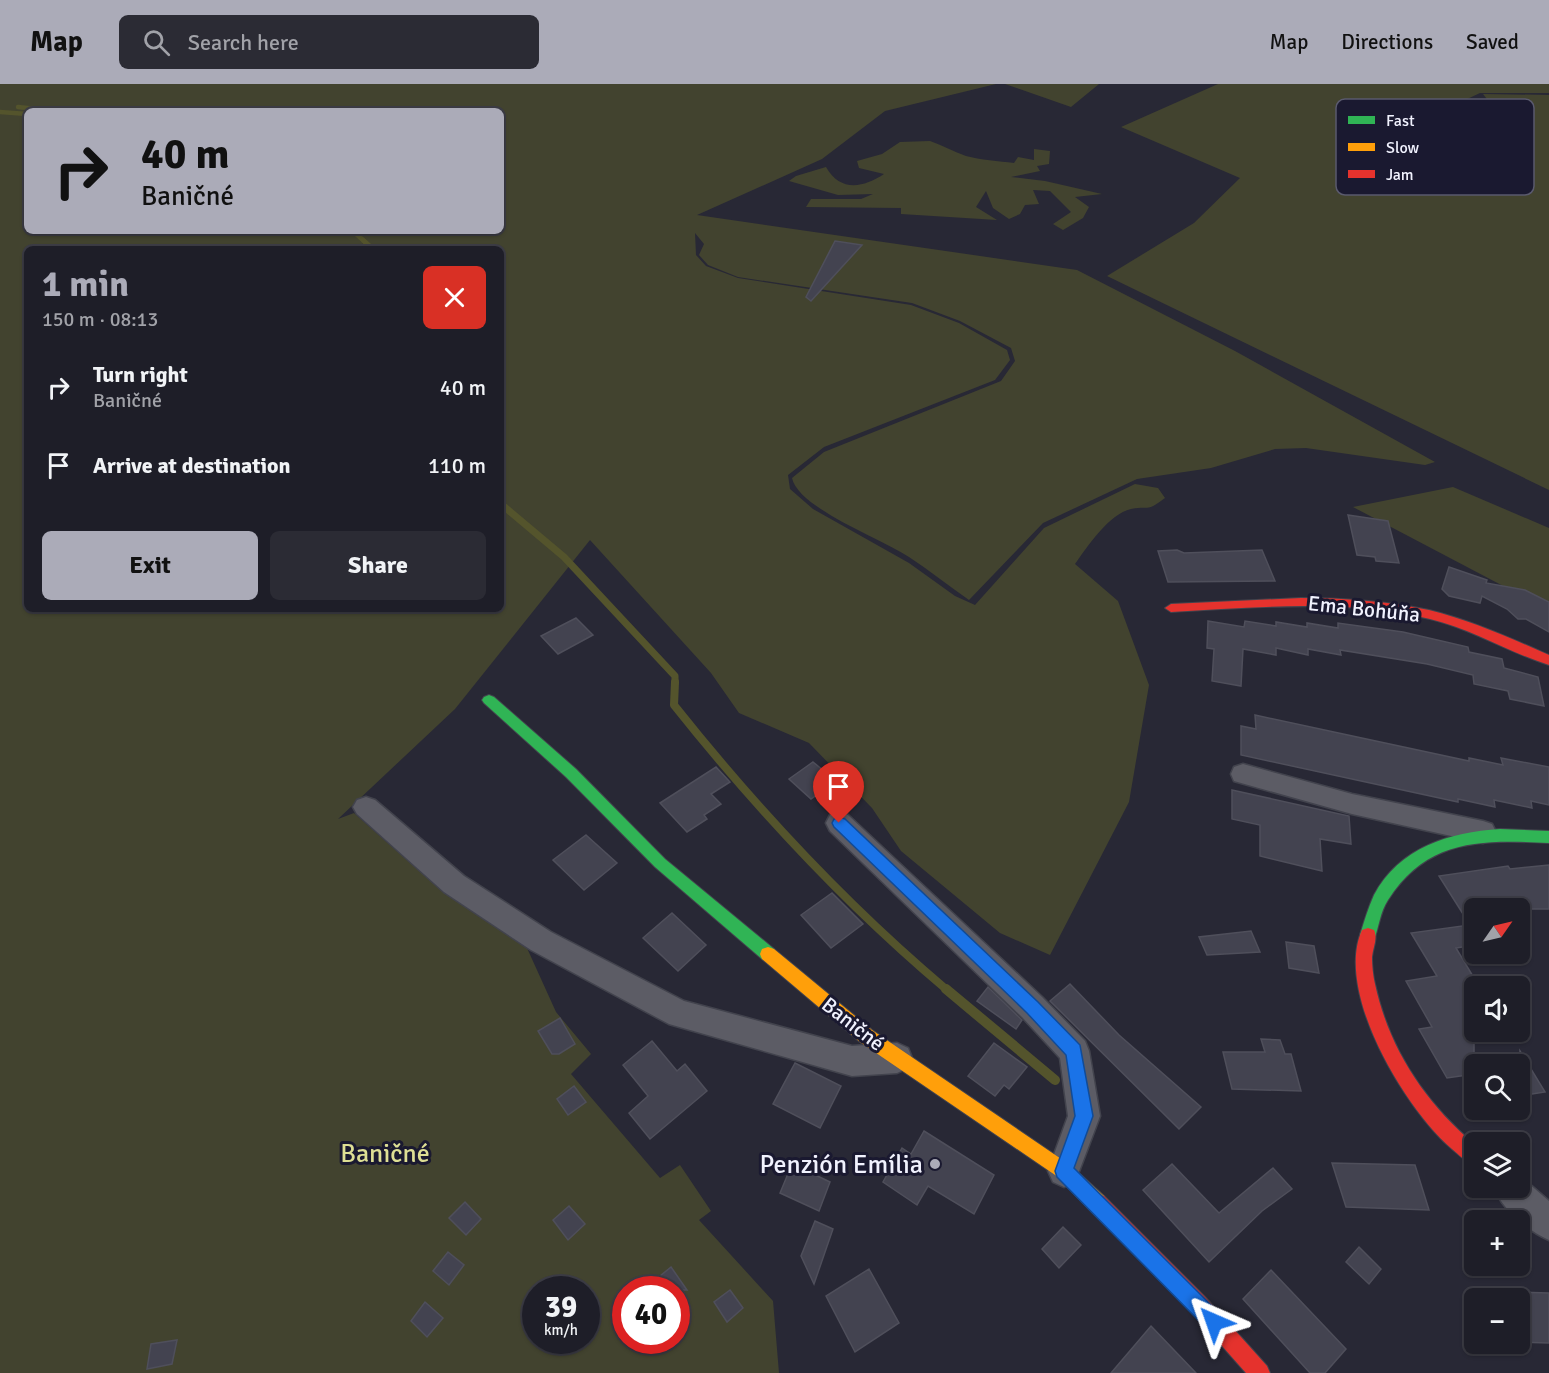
<!DOCTYPE html>
<html lang="en">
<head>
<meta charset="utf-8">
<style>
	body { margin:0; font-family:Signika,sans-serif; background:#2b2b34; color:#f1f3f6; height:100vh; display:flex; flex-direction:column; font-size:22px; white-space:nowrap }
	* { box-sizing:border-box; margin:0 }
	p { font-size:20px; color:#a1a2a8 }
	.icon { flex:none; width:33px; height:33px; fill:none; stroke:currentColor; stroke-width:2; stroke-linecap:round; stroke-linejoin:round }
	.map { position:relative; flex:1; overflow:hidden }
	.panel { position:absolute; left:24px; top:162px; width:480px; height:366px; display:flex; flex-direction:column; background:#1e1e28; border-radius:9px; box-shadow:0 2px 4px #0004,0 0 0 2px #3c3c45 }
	.panel>* { flex:none }
	.guide { position:absolute; left:24px; top:24px; width:480px; height:126px; border-radius:9px; box-shadow:0 2px 4px #0004,0 0 0 2px #3c3c45; background:#ababb8; color:#111; overflow:hidden }
	.needle { width:39px; rotate:56deg }
	.tools { position:absolute; left:1464px; top:814px; display:grid; gap:12px }
	.tools a { display:grid; place-items:center; width:66px; height:66px; border-radius:9px; background:#1e1e28; box-shadow:0 2px 4px #0004,0 0 0 2px #3c3c45; font-size:30px }
	.speed { position:absolute; left:522px; top:1192px; display:flex; gap:12px; font-size:30px; font-weight:700; text-align:center }
	.speed>* { display:grid; place-content:center; width:78px; height:78px; border-radius:50%; background:#1e1e28; box-shadow:0 2px 4px #0004,0 0 0 2px #3c3c45; line-height:1 }
	.speed small { font-size:15px; font-weight:400 }
	.speed .limit { border:9px solid #d22; background:#fff; color:#111 }
	.pin { position:absolute; display:grid; place-items:center; width:51px; height:51px; color:#fff; margin:-62px -26px; border-radius:50% 50% 50% 0; rotate:-45deg; box-shadow:0 0 6px #0007 }
	.pin .icon { rotate:45deg }
	.me { position:absolute; width:66px; margin:-33px; rotate:317deg; stroke-linejoin:round; filter:drop-shadow(0 0 4px #0008) }
	.turn { display:flex; align-items:center; gap:21px; height:126px; padding:0 18px; font-size:27px }
	.turn .icon { width:78px; height:78px; stroke-width:2.5 }
	.turn b { display:block; font-size:42px; line-height:51px }
	.round { display:grid; place-items:center; flex:none; width:63px; height:63px; border-radius:9px; background:#2b2b34 }
	.summary { display:flex; align-items:center; justify-content:space-between; height:102px; padding:0 18px }
	h1 { font-size:36px; font-weight:700; line-height:45px; color:#ababb8 }
	.cta { display:flex; gap:12px; margin-top:auto; padding:12px 18px }
	.cta a { flex:1; height:69px; border-radius:9px; background:#ababb8; color:#111; font-size:24px; font-weight:700; line-height:69px; text-align:center }
	.cta a+a { background:#2b2b34; color:#f1f3f6 }
	ul { padding:0; list-style:none }
	li { display:flex; align-items:center; gap:18px; height:78px; padding:0 18px }
	li div { flex:1 }
	li b { display:block; font-size:22px }
	li em { font-style:normal }
	header { display:flex; align-items:center; gap:36px; box-sizing:border-box; height:84px; padding:0 30px; background:#ababb8; color:#111 }
	header strong { font-size:28px }
	nav { display:flex; gap:33px; margin-inline-start:auto; font-size:21px }
	.search { width:420px; height:54px; background:#2b2b34; display:flex; align-items:center; gap:15px; box-sizing:border-box; padding:0 21px; border-radius:9px; color:#a1a2a8; font-size:22px }
	.map>svg:first-child { display:block }
	.green { fill:#42432f; fill-rule:evenodd }
	.lines { fill:none; stroke-linecap:round; stroke-linejoin:round }
	.stream-far4 { stroke:#54542c; stroke-width:4.5 }
	.stream-far3 { stroke:#54542c; stroke-width:5 }
	.stream-far2 { stroke:#54542c; stroke-width:7 }
	.stream-far1 { stroke:#54542c; stroke-width:8 }
	.stream { stroke:#54542c; stroke-width:10 }
	.building { fill:#434350; stroke:#4f4f5b; stroke-width:1.5 }
	.street-casing { stroke:#42434d; stroke-width:3 }
	.fast-casing { stroke:#42434d; stroke-width:2 }
	.slow-casing { stroke:#42434d; stroke-width:2 }
	.jam-casing { stroke:#42434d; stroke-width:2 }
	.street { fill:#5c5c65; fill-rule:evenodd }
	.fast { fill:#30b455; fill-rule:evenodd }
	.slow { fill:#ff9f0a; fill-rule:evenodd }
	.jam { fill:#e5322d; fill-rule:evenodd }
	.route { fill:#1a73e8; stroke:#114b97; stroke-width:1.5 }
	.poi-dot { fill:#ababb8; stroke:#1a1930; stroke-width:2 }
	.labels { text-anchor:middle; stroke-width:6; stroke-linejoin:round; paint-order:stroke }
	.street-label { font-size:21px; fill:#f1f2fe; stroke:#1a1930 }
	.near-park-label { font-size:26px; fill:#dedf94; stroke:#1a1930 }
	.near-poi-label { font-size:26px; fill:#f1f2fe; stroke:#1a1930; text-anchor:end }
	.key { fill:#1a1930; stroke:#5a5a6e; stroke-width:1.5 }
	.key-label { font-size:16px; fill:#f1f2fe }
</style>
</head>
<body>
<header>
<strong>Map</strong>
<div class="search"><svg class="icon" aria-label="search" viewBox="0 0 24 24"><circle cx="10" cy="10" r="6"/><path d="M15 15l6 6"/></svg>Search here</div>
<nav><a>Map</a><a>Directions</a><a>Saved</a></nav>
</header>
<div class="map">
<svg width="1549" height="1289" viewBox="0 0 1549 1289">
	<rect width="100%" height="100%" fill="#282835"/>
	<g class="green">
		<path d="M0,0H996L885,27L822,75L697,131L1077,186L1235,267L1435,378L1425,381L1306,364L1275,365L1211,384L1137,395L1043,439L969,516C949,502 929,486 909,473C882,455 798,424 792,394L824,368L1001,297L1015,277L1011,264L960,237L912,219L738,193L708,181L699,171L704,160L695,149L696,171L706,182L738,194L911,221L959,239L1007,266L1010,276L995,296L824,363L788,391L790,405L813,425L909,479L955,512L975,521L1044,444L1135,400L1158,404L1165,414C1145,429 1151,421 1131,425C1109,430 1087,463 1075,480L1118,517L1149,601L1129,718L1050,871L1000,849L901,767L872,724L809,659L739,629L711,589L590,456L455,625L338,735L354,729L408,777L527,864L556,928L591,970L571,990L660,1094L680,1081L711,1127L699,1136L773,1217L779,1289H0ZM27,27H501V147H27ZM27,165H501V525H27ZM536,1206H586V1257H536ZM626,1206H676V1257H626Z"/>
		<polygon points="1005,0 1099,0 1071,23"/>
		<polygon points="1218,0 1549,0 1549,9 1480,9 1463,17 1490,19 1483,10 1549,11 1549,406 1107,192 1194,139 1240,94 1121,43"/>
		<path d="M930,57C942,61 954,68 966,72C980,76 999,77 1014,79L1018,73L1034,76V65L1050,67L1049,80L1037,82L1040,87L1011,93L1045,97L1102,110L1075,113L1089,123L1083,134L1063,146L1053,140L1071,128L1050,107L1033,106L1039,120L1025,121L1020,130L1009,135L993,124L986,107L976,123L997,136L901,130V124L806,123L811,115H861L873,110L838,111L789,97L796,92L826,83C840,108 863,104 884,90L859,84L857,77L882,70L900,58Z"/>
		<polygon points="1453,403 1549,444 1549,526 1353,423"/>
	</g>
	<g class="lines">
		<g class="stream-far4">
			<polyline points="18,23 55,27"/>
			<polyline points="0,28 27,30"/>
			<polyline points="353,147 365,158"/>
		</g>
		<polyline class="stream-far3" points="363,156 373,165"/>
		<polyline class="stream-far2" points="501,420 564,473 675,592 675,599"/>
		<path class="stream-far1" d="M675,598L674,621C756,724 846,821 947,906"/>
		<polyline class="stream" points="946,905 1055,996"/>
	</g>
	<g class="building">
		<polygon points="835,157 862,161 811,217 806,213"/>
		<polygon points="1348,431 1388,437 1399,479 1376,477 1375,473 1357,471"/>
		<polygon points="1177,466 1184,469 1262,466 1275,497 1168,498 1158,467"/>
		<polygon points="1449,483 1487,496 1486,499 1525,506 1549,518 1549,548 1526,535 1518,535 1507,525 1482,512 1480,519 1449,512 1442,505"/>
		<polygon points="576,534 593,551 558,570 541,552"/>
		<polygon points="1208,537 1244,543 1245,537 1276,542 1276,538 1307,543 1307,539 1338,544 1338,539 1403,548 1468,563 1469,568 1502,575 1504,584 1538,593 1544,622 1510,615 1508,607 1474,600 1473,591 1427,580 1340,566 1341,571 1308,565 1308,571 1276,564 1276,571 1243,565 1241,602 1212,597 1214,565 1207,564"/>
		<polygon points="1255,631 1469,677 1469,674 1503,681 1501,674 1549,683 1549,721 1531,717 1532,724 1494,716 1495,723 1458,715 1458,718 1241,671 1241,642 1256,645"/>
		<polygon points="813,678 836,697 811,715 789,695"/>
		<polygon points="716,683 730,698 711,710 721,720 704,731 707,735 687,748 660,719"/>
		<polygon points="1232,706 1349,732 1351,760 1320,755 1322,787 1260,772 1260,741 1232,735"/>
		<polygon points="586,751 617,779 584,806 553,776"/>
		<polygon points="1549,781 1549,825 1474,825 1474,861 1456,864 1474,894 1474,990 1447,994 1419,945 1432,943 1406,897 1437,892 1411,849 1470,841 1439,792 1508,782 1510,785"/>
		<polygon points="832,809 863,840 831,864 801,831"/>
		<polygon points="672,829 706,861 678,887 643,854"/>
		<polygon points="1251,847 1260,868 1207,871 1199,853"/>
		<polygon points="1286,858 1314,862 1319,889 1289,884"/>
		<polygon points="1070,900 1119,951 1201,1023 1179,1045 1050,917"/>
		<polygon points="988,903 1022,936 1016,945 977,917"/>
		<polygon points="560,934 575,960 559,970 552,970 538,947"/>
		<polygon points="1261,955 1280,956 1285,970 1291,970 1301,1007 1232,1005 1223,968 1265,968"/>
		<polygon points="652,957 677,987 685,980 707,1007 650,1055 629,1029 648,1012 623,981"/>
		<polygon points="994,959 1027,983 1009,1005 1004,1001 995,1012 968,992"/>
		<polygon points="1520,967 1545,1008 1520,1012"/>
		<polygon points="795,979 841,1002 820,1044 773,1020"/>
		<polygon points="574,1002 586,1018 568,1031 557,1015"/>
		<polygon points="924,1047 994,1091 974,1130 928,1102 917,1121 883,1098 902,1064 911,1070"/>
		<polygon points="1332,1079 1415,1081 1429,1126 1346,1123"/>
		<polygon points="792,1080 830,1098 819,1127 780,1109"/>
		<polygon points="1172,1080 1219,1129 1273,1084 1292,1105 1262,1127 1209,1178 1143,1106"/>
		<polygon points="465,1118 481,1135 466,1151 449,1134"/>
		<polygon points="569,1122 585,1140 568,1156 553,1136"/>
		<polygon points="815,1137 833,1145 814,1200 801,1172"/>
		<polygon points="1063,1143 1081,1161 1059,1184 1042,1165"/>
		<polygon points="1359,1163 1381,1185 1369,1200 1346,1178"/>
		<polygon points="448,1168 464,1181 449,1201 433,1187"/>
		<polygon points="671,1183 687,1206 643,1206"/>
		<polygon points="869,1185 899,1239 855,1268 826,1212"/>
		<polygon points="1271,1186 1346,1265 1325,1289 1310,1289 1243,1215"/>
		<polygon points="730,1206 743,1224 727,1238 714,1218"/>
		<polygon points="1520,1208 1549,1209 1549,1259 1520,1258"/>
		<polygon points="425,1218 443,1234 427,1253 411,1237"/>
		<polygon points="1151,1242 1196,1289 1111,1289"/>
		<polygon points="177,1256 172,1280 147,1285 151,1260"/>
	</g>
	<g class="lines">
		<g class="street-casing">
			<g id="street">
				<polygon points="1243,680 1352,710 1483,737 1492,740 1496,748 1492,756 1483,759 1352,730 1234,697 1231,690 1234,683"/>
				<polygon points="366,713 375,716 464,792 551,848 684,917 852,962 897,959 908,964 912,974 908,984 897,989 852,992 669,940 531,866 444,808 357,730 353,723 357,716"/>
				<polygon points="839,728 848,731 1042,913 1085,957 1089,967 1100,1032 1075,1098 1064,1103 1053,1098 1048,1087 1068,1032 1060,974 1022,933 830,747 826,739 830,731"/>
				<path d="M1520,1092L1549,1117V1156C1528,1147 1502,1125 1494,1104H1520Z"/>
			</g>
		</g>
		<g class="fast-casing">
			<g id="fast">
				<polygon points="489,611 494,613 576,685 665,775 774,865 776,870 774,875 768,877 762,875 655,783 566,693 484,619 482,616 484,613"/>
				<path d="M1500,745L1549,747V759C1482,756 1428,754 1388,816C1380,828 1379,843 1374,856L1368,858L1362,856L1360,851C1364,838 1368,824 1374,811C1399,764 1449,748 1500,745Z"/>
			</g>
		</g>
		<g class="slow-casing">
			<polygon id="slow" points="768,863 774,865 872,946 1070,1081 1104,1112 1106,1119 1104,1126 1097,1128 1090,1126 1058,1093 860,958 762,875 760,870 762,865"/>
		</g>
		<g class="jam-casing">
			<g id="jam">
				<path d="M1301,514C1344,514 1386,517 1429,526C1470,536 1510,554 1549,571V581C1508,568 1472,545 1430,535C1345,515 1257,523 1171,528L1165,524L1171,520Z"/>
				<path d="M1368,844L1374,846C1378,855 1373,863 1372,873C1372,881 1373,892 1375,900C1389,965 1425,1018 1474,1060V1081C1466,1078 1459,1071 1452,1065C1406,1026 1334,908 1362,846Z"/>
				<polygon points="1097,1110 1104,1112 1206,1214 1267,1282 1270,1289 1246,1289 1192,1228 1090,1126 1088,1119 1090,1112"/>
			</g>
		</g>
		<use href="#street" class="street"/>
		<use href="#fast" class="fast"/>
		<use href="#slow" class="slow"/>
		<use href="#jam" class="jam"/>
	</g>
	<polygon class="route" points="839,733 845,735 1038,918 1080,961 1093,1032 1074,1084 1221,1231 1224,1238 1221,1245 1214,1248 1207,1245 1057,1093 1055,1087 1075,1032 1066,971 1027,929 834,743 832,739 834,735"/>
	<circle class="poi-dot" cx="935" cy="1080" r="6"/>
	<g class="labels">
		<g class="street-label">
			<text transform="translate(1364 525) rotate(6)" y="7">Ema Bohúňa</text>
			<text transform="translate(853 940) rotate(38)" y="7">Baničné</text>
		</g>
		<g class="near-park-label">
			<text x="385" y="1078">Baničné</text>
		</g>
		<g class="near-poi-label">
			<text x="923" y="1089">Penzión Emília</text>
		</g>
	</g>
	<rect x="1336" y="15" width="198" height="96" rx="9" class="key"/>
	<rect x="1348" y="32" width="27" height="8" fill="#30b455"/>
	<rect x="1348" y="59" width="27" height="8" fill="#ff9f0a"/>
	<rect x="1348" y="86" width="27" height="8" fill="#e5322d"/>
	<g class="key-label">
		<text x="1386" y="42">Fast</text>
		<text x="1386" y="69">Slow</text>
		<text x="1386" y="96">Jam</text>
	</g>
</svg>
<div class="tools">
<a><svg class="needle" viewBox="-14 -14 28 28"><path d="M0-13l5 13h-10z" fill="#e53935"/><path d="M0 13l5-13h-10z" fill="#a1a2a8"/></svg></a>
<a><svg class="icon" aria-label="sound" viewBox="0 0 24 24"><path d="M4 9h4l5-4v14l-5-4H4zM17 9q2 3 0 6"/></svg></a>
<a><svg class="icon" aria-label="search" viewBox="0 0 24 24"><circle cx="10" cy="10" r="6"/><path d="M15 15l6 6"/></svg></a>
<a><svg class="icon" aria-label="layers" viewBox="0 0 24 24"><path d="M12 4l9 5-9 5-9-5zM3 14l9 5 9-5"/></svg></a>
<a>+</a>
<a>−</a>
</div>
<div class="speed"><div>39<small>km/h</small></div><div class="limit">40</div></div>
<div class="pin" style="left:839px;top:739px;background:#d93025"><svg class="icon" aria-label="arrive" viewBox="0 0 24 24"><path d="M6 21V4h12l-3 4 3 4H6"/></svg></div>
<svg class="me" style="left:1214px;top:1238px" viewBox="-20 -20 40 40"><path d="M0-17L14 15 0 8-14 15z" fill="#1a73e8" stroke="#fff" stroke-width="4"/></svg>
<div class="guide">
<div class="turn"><svg class="icon" aria-label="right" viewBox="0 0 24 24"><path d="M7 20v-9h11M14 6l5 5-5 5"/></svg><div><b>40 m</b>Baničné</div></div>
</div>
<section class="panel">
<div class="summary"><div><h1>1 min</h1><p>150 m · 08:13</p></div><a class="round" style="background:#d93025;color:#fff"><svg class="icon" aria-label="close" viewBox="0 0 24 24"><path d="M6 6l12 12M18 6L6 18"/></svg></a></div>
<ul>
<li><svg class="icon" aria-label="right" viewBox="0 0 24 24"><path d="M7 20v-9h11M14 6l5 5-5 5"/></svg><div><b>Turn right</b><p>Baničné</p></div><em>40 m</em></li>
<li><svg class="icon" aria-label="arrive" viewBox="0 0 24 24"><path d="M6 21V4h12l-3 4 3 4H6"/></svg><div><b>Arrive at destination</b></div><em>110 m</em></li>
</ul>
<div class="cta"><a>Exit</a><a>Share</a></div>
</section>
</div>
</body>
</html>
